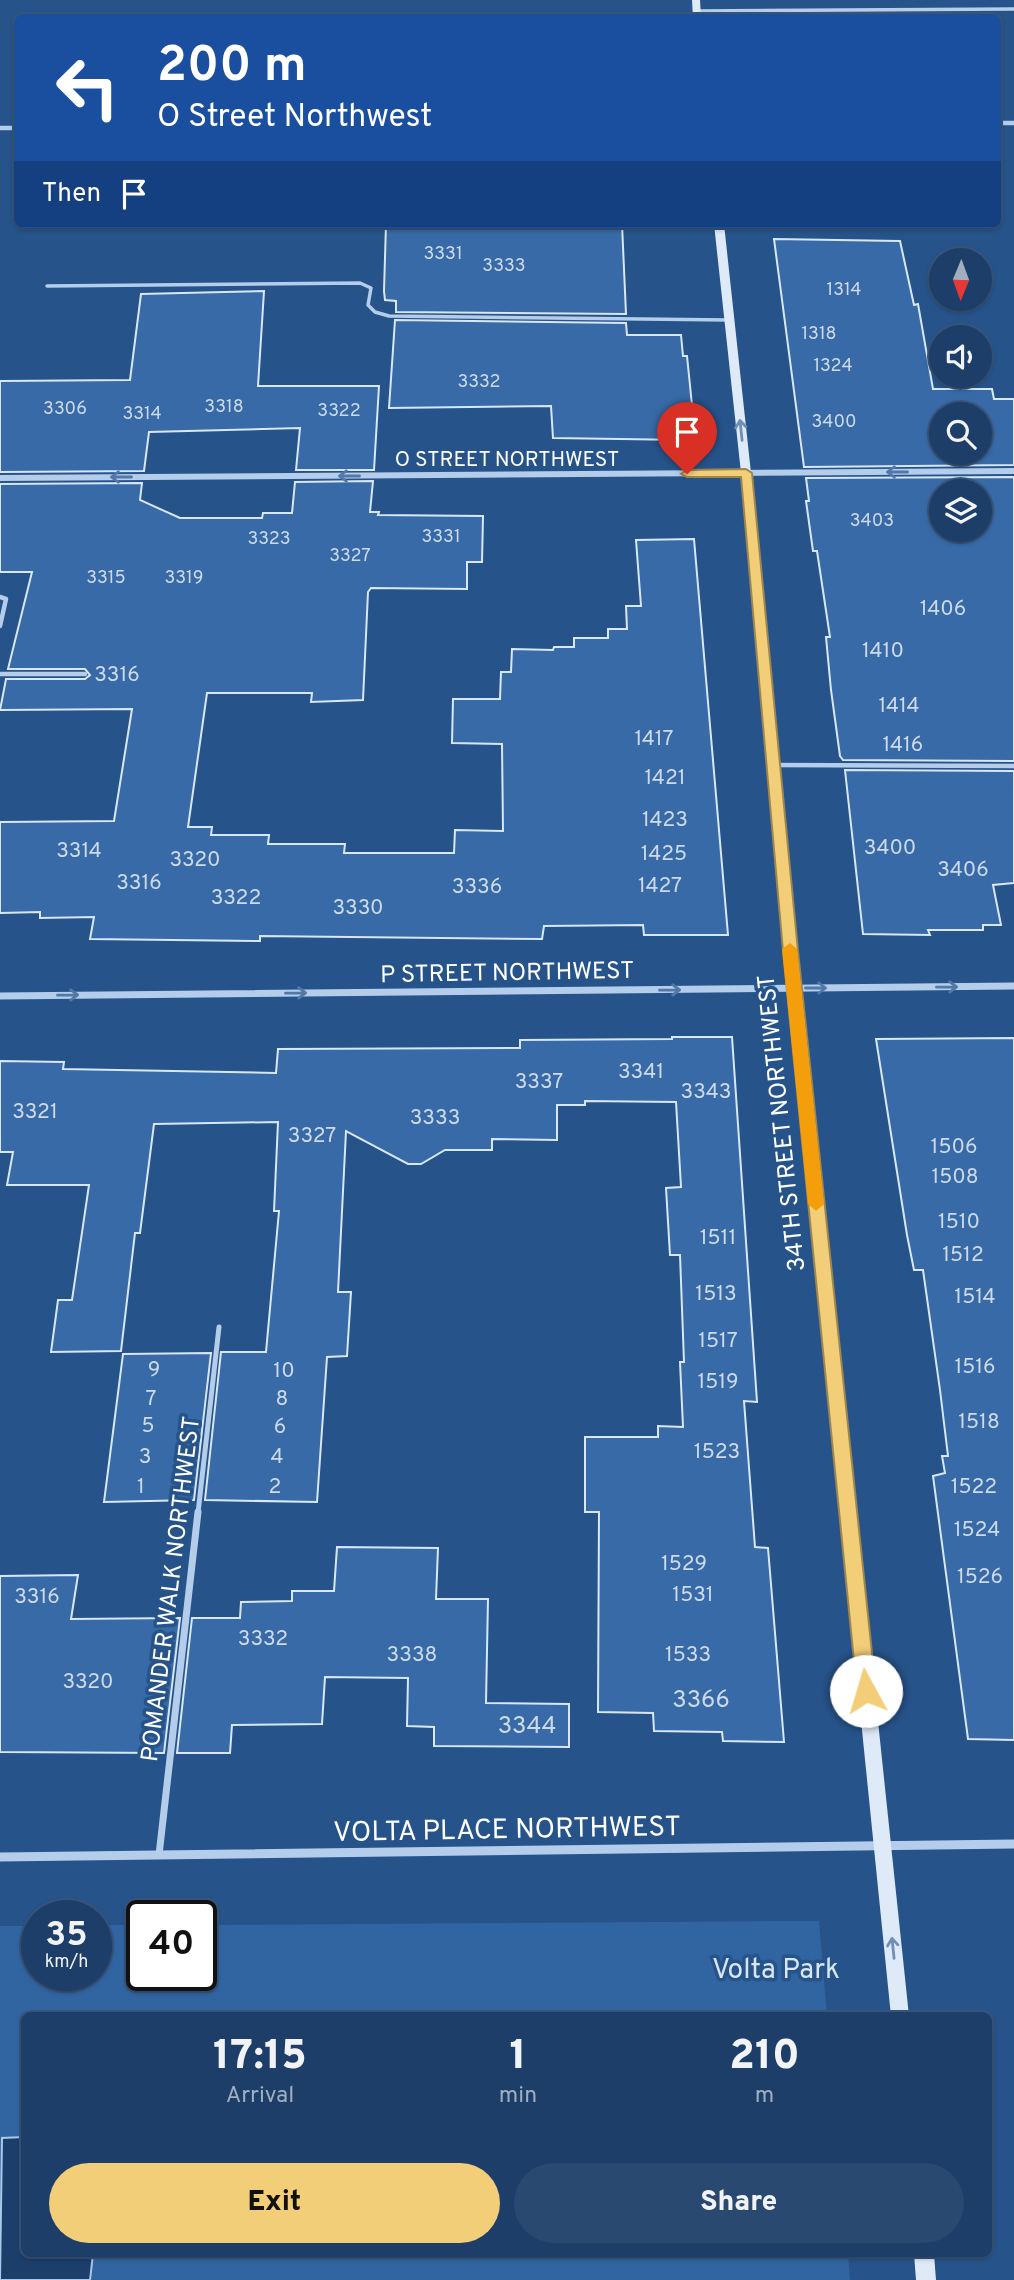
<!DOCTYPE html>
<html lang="en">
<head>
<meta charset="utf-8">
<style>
	body { margin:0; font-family:Overpass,sans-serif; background:#294971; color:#f1f3f6; height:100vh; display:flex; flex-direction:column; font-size:26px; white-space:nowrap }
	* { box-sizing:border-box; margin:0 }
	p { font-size:23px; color:#a0aec0 }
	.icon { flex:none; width:38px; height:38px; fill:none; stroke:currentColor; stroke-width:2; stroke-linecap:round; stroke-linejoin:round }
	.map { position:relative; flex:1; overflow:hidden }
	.panel { position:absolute; left:21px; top:2012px; width:971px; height:245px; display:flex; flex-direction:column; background:#1c3e68; border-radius:10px; box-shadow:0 2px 5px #0004,0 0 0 2px #3a577c }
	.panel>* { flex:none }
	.guide { position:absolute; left:14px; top:14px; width:987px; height:214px; border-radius:10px; box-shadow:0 2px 5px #0004,0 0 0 2px #3a577c; background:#1a4fa0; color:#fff; overflow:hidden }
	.needle { width:46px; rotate:181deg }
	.fabs { position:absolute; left:929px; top:248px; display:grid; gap:14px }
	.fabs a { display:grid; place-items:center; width:63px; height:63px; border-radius:50%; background:#1c3e68; box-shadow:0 2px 5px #0004,0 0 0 2px #3a577c; font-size:35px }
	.speed { position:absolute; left:21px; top:1900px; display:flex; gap:14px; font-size:35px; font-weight:700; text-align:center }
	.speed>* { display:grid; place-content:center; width:91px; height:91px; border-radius:50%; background:#1c3e68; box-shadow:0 2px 5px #0004,0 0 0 2px #3a577c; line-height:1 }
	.speed small { font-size:18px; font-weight:400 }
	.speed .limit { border:4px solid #111; border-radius:10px; background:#fff; color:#111 }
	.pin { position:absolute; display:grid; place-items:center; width:60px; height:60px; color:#fff; margin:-72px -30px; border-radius:50% 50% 50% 0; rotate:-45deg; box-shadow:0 0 7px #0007 }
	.pin .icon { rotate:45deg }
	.me { position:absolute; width:77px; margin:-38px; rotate:354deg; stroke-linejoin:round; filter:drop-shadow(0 0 5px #0008) }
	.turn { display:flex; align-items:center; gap:24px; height:147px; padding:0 28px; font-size:32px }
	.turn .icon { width:91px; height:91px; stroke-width:2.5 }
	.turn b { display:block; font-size:49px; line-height:60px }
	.then { display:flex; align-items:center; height:66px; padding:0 28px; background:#0003; gap:14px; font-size:26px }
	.eta { display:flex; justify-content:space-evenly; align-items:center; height:119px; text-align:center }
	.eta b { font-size:42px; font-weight:800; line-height:49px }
	.action { display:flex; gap:14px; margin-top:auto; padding:14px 28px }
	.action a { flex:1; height:80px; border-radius:42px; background:#f3ce79; color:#111; font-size:28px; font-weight:800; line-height:80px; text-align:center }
	.action a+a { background:#294971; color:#f1f3f6 }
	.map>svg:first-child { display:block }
	.green { fill:#3165a2 }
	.water { fill:#1b3e6b; stroke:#a9c8ea; stroke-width:2 }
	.building { fill:#376aa7; stroke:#d8e7f7; stroke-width:2; fill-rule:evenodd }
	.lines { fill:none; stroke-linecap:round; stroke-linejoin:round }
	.lane-far3 { stroke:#b4cdea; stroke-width:3.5 }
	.lane-far2 { stroke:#b4cdea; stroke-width:4.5 }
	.lane-far1 { stroke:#b4cdea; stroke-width:5 }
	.lane { stroke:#b4cdea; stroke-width:7 }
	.street-far3 { stroke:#b4cdea; stroke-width:4.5 }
	.street-far2 { stroke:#b4cdea; stroke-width:6 }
	.street-far1 { stroke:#b4cdea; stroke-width:7 }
	.street { stroke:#b4cdea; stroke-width:9 }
	.secondary { fill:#dfeaf8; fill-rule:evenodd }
	.oneway { stroke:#708fb6 }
	.oneway2 { stroke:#5178a7 }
	.route { fill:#f3ce79; stroke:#9e864f; stroke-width:2 }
	.slow { fill:#f59e0b }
	.labels { text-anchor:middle; stroke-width:7; stroke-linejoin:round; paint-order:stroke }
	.far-number-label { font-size:18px; fill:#cddae9 }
	.far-street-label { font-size:21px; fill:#fff; stroke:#26538a }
	.number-label { font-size:21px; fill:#cddae9 }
	.street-label { font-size:24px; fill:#fff; stroke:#26538a }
	.near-number-label { font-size:24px; fill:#cddae9 }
	.near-street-label { font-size:28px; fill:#fff; stroke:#26538a }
	.near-park-label { font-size:28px; fill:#d8e7f7; stroke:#26538a }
</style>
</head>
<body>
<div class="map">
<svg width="1014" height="2280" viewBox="0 0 1014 2280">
	<rect width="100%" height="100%" fill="#26538a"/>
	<polygon class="green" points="819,1921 827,2016 24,2016 24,2254 848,2254 850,2280 0,2280 0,1926 37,1926 37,1976 96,1976 96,1925 142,1925 142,1976 201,1976 201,1925"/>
	<polygon class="water" points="24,2137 24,2254 93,2254 90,2280 0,2280 2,2138"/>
	<g class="building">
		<polygon points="386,224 622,224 626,314 396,312 396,301 385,300 384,291"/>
		<path d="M774,239L900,241L914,305L918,304L933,389H992L994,399H1014V465L804,467ZM942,415H980V453H942Z"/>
		<polygon points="264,291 258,386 379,386 374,470 296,470 300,428 149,432 144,471 0,472 0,381 130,380 141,294"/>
		<polygon points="395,320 626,323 627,335 681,335 683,356 687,356 694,425 688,425 689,437 685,437 685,440 553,438 551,406 389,408"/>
		<path d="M1014,477V761L843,760L840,756L831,690L826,637H830L817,551H813L806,501H809L806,478ZM942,492H980V530H942Z"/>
		<polygon points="373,481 370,512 379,512 378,515 483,516 482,562 467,562 467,589 371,588 368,592 363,700 311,702 312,693 207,693 188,827 212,827 211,835 269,835 268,844 345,844 344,853 454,853 455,830 503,831 502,744 452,743 453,699 500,699 501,672 511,672 512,649 553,650 554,647 574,647 574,638 608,638 608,629 627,629 626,606 641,606 636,540 694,539 728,935 644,935 643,925 544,926 542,939 260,936 260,941 90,939 94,917 40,918 40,912 0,913 0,822 114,821 132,709 0,710 6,679 85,679 90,675 85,669 8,669 32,572 0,572 0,484 142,483 140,500 180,518 262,518 263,513 292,513 295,482"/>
		<polygon points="845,770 1014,771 1014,883 993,885 1001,925 983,925 983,930 928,930 930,935 863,934"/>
		<polygon points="672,1037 732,1037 757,1402 744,1401 755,1547 768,1548 784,1742 723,1741 722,1732 654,1731 653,1713 598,1712 599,1512 585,1512 585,1437 658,1437 658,1426 683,1427 680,1362 684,1362 680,1255 670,1255 666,1188 681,1187 676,1102 585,1101 585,1105 557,1105 557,1140 492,1139 492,1150 445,1150 421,1164 408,1164 346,1131 338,1292 351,1292 347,1356 327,1357 317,1502 205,1500 221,1352 266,1352 279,1211 274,1211 278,1122 154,1124 140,1233 135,1233 121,1351 51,1352 58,1300 72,1300 89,1185 7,1185 13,1152 0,1152 0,1061 64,1062 63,1069 276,1073 278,1049 520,1048 520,1040 672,1039"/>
		<polygon points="1014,1038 1014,1740 968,1739 933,1476 945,1473 942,1456 948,1456 940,1390 923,1270 914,1270 907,1235 876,1039"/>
		<polygon points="211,1353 194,1500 104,1502 123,1354"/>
		<polygon points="337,1547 438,1548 436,1599 488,1599 486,1703 569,1704 569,1747 434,1746 434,1727 407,1726 408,1678 325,1677 322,1724 232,1725 230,1753 177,1753 192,1618 240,1618 241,1602 292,1601 292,1591 334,1591"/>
		<polygon points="78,1575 71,1619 180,1618 164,1753 0,1752 0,1576"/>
	</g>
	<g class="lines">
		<g class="lane-far3">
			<polyline points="697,11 1014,9"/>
			<polyline points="47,286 360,283 371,288 368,305 375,312 389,316 729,320"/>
		</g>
		<g class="lane-far2">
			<polyline points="0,597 6,599 0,626"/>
			<polyline points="0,674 85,674"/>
			<polyline points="773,765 1014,766"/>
		</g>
		<polyline class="lane-far1" points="198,1513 219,1327"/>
		<polyline class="lane" points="159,1855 198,1512"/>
		<g class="street-far3">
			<polyline points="998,123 1014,123"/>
			<polyline points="0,128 18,128"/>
		</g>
		<polyline class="street-far2" points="0,478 1014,471"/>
		<polyline class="street-far1" points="0,996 1014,986"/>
		<polyline class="street" points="0,1857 1014,1844"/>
		<g class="secondary">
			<polygon points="692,0 700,0 701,18 693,18"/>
			<polygon points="714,224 724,224 751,473 797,951 909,2016 891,2016 783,951 741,473"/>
			<polygon points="914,2254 934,2254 936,2280 916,2280"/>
		</g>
	</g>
	<defs><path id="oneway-shaft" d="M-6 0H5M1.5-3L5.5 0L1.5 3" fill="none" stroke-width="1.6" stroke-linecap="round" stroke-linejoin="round" transform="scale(1.75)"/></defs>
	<g class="oneway">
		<use href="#oneway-shaft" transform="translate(741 430) rotate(-96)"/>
		<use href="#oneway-shaft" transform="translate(893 1948) rotate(-96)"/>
	</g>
	<g class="oneway2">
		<use href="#oneway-shaft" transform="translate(897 472) rotate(180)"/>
		<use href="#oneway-shaft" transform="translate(349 476) rotate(180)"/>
		<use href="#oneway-shaft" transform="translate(121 477) rotate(180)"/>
		<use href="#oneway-shaft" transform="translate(947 987) rotate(-1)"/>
		<use href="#oneway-shaft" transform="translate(816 988)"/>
		<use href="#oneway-shaft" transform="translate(670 990) rotate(-1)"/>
		<use href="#oneway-shaft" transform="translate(296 993) rotate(-1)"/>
		<use href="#oneway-shaft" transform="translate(68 995) rotate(-1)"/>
	</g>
	<polygon class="route" points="746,469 752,473 798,951 876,1691 873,1697 866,1700 859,1697 857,1691 783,951 741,477 687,477 681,474 687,470"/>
	<polygon class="slow" points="790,943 797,949 824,1204 816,1211 808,1204 782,949"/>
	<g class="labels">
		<g class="far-number-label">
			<text x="443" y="259">3331</text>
			<text x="504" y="271">3333</text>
			<text x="844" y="295">1314</text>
			<text x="819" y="339">1318</text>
			<text x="833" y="371">1324</text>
			<text x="479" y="387">3332</text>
			<text x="224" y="412">3318</text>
			<text x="65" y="414">3306</text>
			<text x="339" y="416">3322</text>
			<text x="142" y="419">3314</text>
			<text x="834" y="427">3400</text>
			<text x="872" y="526">3403</text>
			<text x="441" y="542">3331</text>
			<text x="269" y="544">3323</text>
			<text x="350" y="561">3327</text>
			<text x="106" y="583">3315</text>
			<text x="184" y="583">3319</text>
		</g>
		<g class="far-street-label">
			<text x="507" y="466">O STREET NORTHWEST</text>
		</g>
		<g class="number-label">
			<text x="943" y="615">1406</text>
			<text x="883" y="657">1410</text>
			<text x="117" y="681">3316</text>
			<text x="899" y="712">1414</text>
			<text x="654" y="745">1417</text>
			<text x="903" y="751">1416</text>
			<text x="665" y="784">1421</text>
			<text x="665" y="826">1423</text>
			<text x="890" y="854">3400</text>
			<text x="79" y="857">3314</text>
			<text x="664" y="860">1425</text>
			<text x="195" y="866">3320</text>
			<text x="963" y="876">3406</text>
			<text x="139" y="889">3316</text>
			<text x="660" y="892">1427</text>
			<text x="477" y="893">3336</text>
			<text x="236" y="904">3322</text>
			<text x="358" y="914">3330</text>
			<text x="641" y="1078">3341</text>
			<text x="539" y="1088">3337</text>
			<text x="706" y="1098">3343</text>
			<text x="35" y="1118">3321</text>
			<text x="435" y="1124">3333</text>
			<text x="312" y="1142">3327</text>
			<text x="954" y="1153">1506</text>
			<text x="955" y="1183">1508</text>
			<text x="959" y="1228">1510</text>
			<text x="718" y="1244">1511</text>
			<text x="963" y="1261">1512</text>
			<text x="716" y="1300">1513</text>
			<text x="975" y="1303">1514</text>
			<text x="718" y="1347">1517</text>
			<text x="975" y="1373">1516</text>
			<text x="154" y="1376">9</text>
			<text x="284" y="1377">10</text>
			<text x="718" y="1388">1519</text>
			<text x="151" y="1405">7</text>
			<text x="282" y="1405">8</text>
			<text x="979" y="1428">1518</text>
			<text x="148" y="1432">5</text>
			<text x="280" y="1433">6</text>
			<text x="717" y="1458">1523</text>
			<text x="145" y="1463">3</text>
			<text x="277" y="1463">4</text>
			<text x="141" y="1493">1</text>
			<text x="275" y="1493">2</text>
			<text x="974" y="1493">1522</text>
			<text x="977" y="1536">1524</text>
			<text x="684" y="1570">1529</text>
			<text x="980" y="1583">1526</text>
			<text x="693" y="1601">1531</text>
			<text x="37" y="1603">3316</text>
			<text x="263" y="1645">3332</text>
			<text x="412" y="1661">3338</text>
			<text x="688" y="1661">1533</text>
			<text x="88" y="1688">3320</text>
		</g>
		<g class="street-label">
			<text transform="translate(507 972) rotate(-1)" y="8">P STREET NORTHWEST</text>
			<text transform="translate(781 1123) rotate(-96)" y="8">34TH STREET NORTHWEST</text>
			<text transform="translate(170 1589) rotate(-83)" y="8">POMANDER WALK NORTHWEST</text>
		</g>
		<g class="near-number-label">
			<text x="701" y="1707">3366</text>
			<text x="527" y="1733">3344</text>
		</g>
		<g class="near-street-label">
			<text transform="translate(507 1828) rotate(-1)" y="10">VOLTA PLACE NORTHWEST</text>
		</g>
		<g class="near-park-label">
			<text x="776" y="1978">Volta Park</text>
		</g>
	</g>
</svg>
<div class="fabs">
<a><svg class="needle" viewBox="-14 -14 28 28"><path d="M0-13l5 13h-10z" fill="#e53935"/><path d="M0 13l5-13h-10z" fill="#a0aec0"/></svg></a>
<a><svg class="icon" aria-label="sound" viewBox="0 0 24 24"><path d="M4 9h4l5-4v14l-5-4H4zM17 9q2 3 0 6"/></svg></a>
<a><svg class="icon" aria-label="search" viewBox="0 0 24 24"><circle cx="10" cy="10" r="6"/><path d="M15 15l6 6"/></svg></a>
<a><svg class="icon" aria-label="layers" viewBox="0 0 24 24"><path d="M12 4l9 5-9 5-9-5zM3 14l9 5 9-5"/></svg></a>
</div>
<div class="speed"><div>35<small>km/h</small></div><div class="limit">40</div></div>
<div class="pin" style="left:687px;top:474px;background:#d93025"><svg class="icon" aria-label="arrive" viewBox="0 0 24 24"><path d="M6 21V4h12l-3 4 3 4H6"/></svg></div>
<svg class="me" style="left:866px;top:1691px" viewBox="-20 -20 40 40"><circle r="19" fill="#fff"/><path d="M0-13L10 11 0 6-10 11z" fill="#f3ce79"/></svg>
<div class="guide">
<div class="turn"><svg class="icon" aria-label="left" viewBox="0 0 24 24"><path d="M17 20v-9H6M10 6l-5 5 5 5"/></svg><div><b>200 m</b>O Street Northwest</div></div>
<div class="then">Then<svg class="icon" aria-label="arrive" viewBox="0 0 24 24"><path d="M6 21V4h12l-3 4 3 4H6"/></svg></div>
</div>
<section class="panel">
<div class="eta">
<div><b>17:15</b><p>Arrival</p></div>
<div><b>1</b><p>min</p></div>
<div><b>210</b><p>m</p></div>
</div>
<div class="action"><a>Exit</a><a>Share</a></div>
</section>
</div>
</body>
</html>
